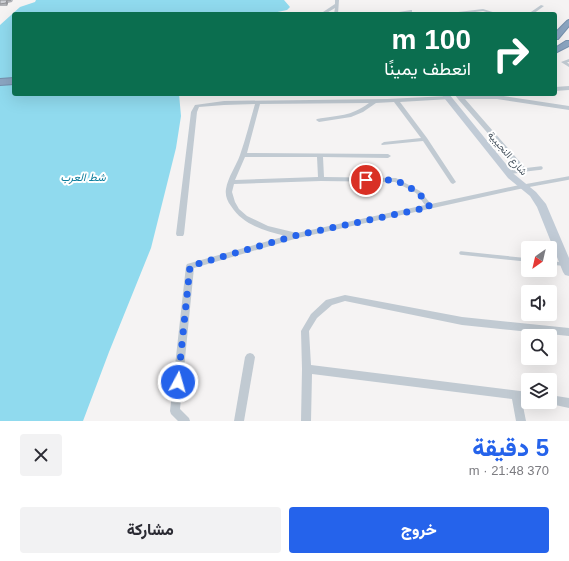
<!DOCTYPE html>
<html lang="ar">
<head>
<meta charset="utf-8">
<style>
	body { margin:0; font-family:Arial,Vazirmatn,sans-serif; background:#f2f2f3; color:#2b2b33; direction:rtl; height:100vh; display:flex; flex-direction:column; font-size:15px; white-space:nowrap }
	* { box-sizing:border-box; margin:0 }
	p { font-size:13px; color:#7c7c81 }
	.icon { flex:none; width:22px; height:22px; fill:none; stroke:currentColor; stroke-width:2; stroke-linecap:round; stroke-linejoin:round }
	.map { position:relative; height:421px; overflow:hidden; direction:ltr }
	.panel { display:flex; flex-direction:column; background:#fff; flex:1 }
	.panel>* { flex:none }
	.banner { position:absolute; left:12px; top:12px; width:545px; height:84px; border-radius:4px; box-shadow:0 4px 16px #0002; direction:rtl; background:#0b6e4f; color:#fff; overflow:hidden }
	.needle { width:26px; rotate:214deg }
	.tools { position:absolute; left:521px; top:241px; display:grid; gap:8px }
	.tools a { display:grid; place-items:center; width:36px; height:36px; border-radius:4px; background:#fff; box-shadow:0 4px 16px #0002; font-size:20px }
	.pin { position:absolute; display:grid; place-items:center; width:34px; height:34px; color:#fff; margin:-17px; border:2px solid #fff; border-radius:50%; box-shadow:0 1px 4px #0007 }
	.me { position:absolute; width:44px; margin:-22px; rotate:6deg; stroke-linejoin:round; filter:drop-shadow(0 0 3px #0008) }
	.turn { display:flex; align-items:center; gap:14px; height:84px; padding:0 20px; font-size:18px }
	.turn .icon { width:52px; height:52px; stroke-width:2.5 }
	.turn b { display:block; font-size:28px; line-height:34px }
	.round { display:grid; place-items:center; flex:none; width:42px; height:42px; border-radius:4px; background:#f2f2f3 }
	.head { display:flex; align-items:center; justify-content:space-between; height:68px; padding:0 20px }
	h1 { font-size:24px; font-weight:800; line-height:30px; color:#2563eb }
	.primary-button { display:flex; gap:8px; margin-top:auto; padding:8px 20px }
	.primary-button a { flex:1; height:46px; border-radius:4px; background:#2563eb; color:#fff; font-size:16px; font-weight:800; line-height:46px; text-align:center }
	.primary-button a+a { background:#f2f2f3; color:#2b2b33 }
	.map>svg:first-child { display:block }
	.water { fill:#90daee }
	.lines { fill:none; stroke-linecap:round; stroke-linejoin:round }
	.highway-casing { stroke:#7690ad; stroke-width:2 }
	.lane { stroke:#c1cad2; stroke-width:3.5 }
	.street { fill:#c1cad2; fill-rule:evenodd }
	.secondary { fill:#c1cbd6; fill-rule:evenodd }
	.highway { fill:#8ba5c1; fill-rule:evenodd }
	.wall { fill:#b0b2b7 }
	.shaded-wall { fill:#909195 }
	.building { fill:#cdcfd5; stroke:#909195 }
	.route { stroke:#2563eb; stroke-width:7; stroke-dasharray:0 12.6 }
	.labels { text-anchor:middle; stroke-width:4; stroke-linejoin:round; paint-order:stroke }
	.street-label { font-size:10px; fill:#4a5661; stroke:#fff }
	.water-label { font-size:11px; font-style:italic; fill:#0c7c9b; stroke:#fff }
</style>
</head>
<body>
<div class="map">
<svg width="569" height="421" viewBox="0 0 569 421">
	<rect width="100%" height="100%" fill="#f5f3f3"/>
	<polygon class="water" points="36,0 284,0 290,7 287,10 268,14 14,14 14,94 179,94 181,116 176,148 151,248 109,352 83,421 0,421 0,25 20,7 35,2"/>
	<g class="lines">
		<g class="highway-casing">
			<g id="highway">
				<polygon points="569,20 569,26 558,39 555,39 555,33 567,21"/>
				<polygon points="566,41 569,41 569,46 555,53 555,48"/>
				<polygon points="14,78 14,84 0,85 0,79"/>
			</g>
		</g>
		<g class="lane">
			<polyline points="524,170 541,168"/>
			<polyline points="525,186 569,178"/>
			<polyline points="461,253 528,260"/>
			<polyline points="550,263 563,264"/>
		</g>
		<g class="street">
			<polygon points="335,0 339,0 338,14 334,14 335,8 325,14 320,14 335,4"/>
			<polygon points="541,5 544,6 533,14 528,14"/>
			<polygon points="483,9 499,14 493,14 483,11 460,14 448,14 450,13"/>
			<polygon points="411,10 412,10 412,12 398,14 387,14"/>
			<polygon points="569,59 569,62 567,62 569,64 569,67 561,62"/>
			<polygon points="569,86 569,90 555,91 555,87"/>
			<path d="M456,94H460L462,96L497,95L569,106V110L497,99H465L527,170C522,173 510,175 505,172L506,171L519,169L458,99L455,95Z"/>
			<path d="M448,96L451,98L450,99L400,102L427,138L456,182L453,184L451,183L423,141L382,145L381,144L384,142L421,138L394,102L376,103L363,112L351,117L319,122L316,120L317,119C339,115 350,117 369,103L260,104L247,153L388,154L391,156L388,158L323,157L324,177L396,178L420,191L431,204L524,184L527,186L524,188L298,238L194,268L180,409L189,418L190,421H178L171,414L170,411L186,266L187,264L286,236C265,231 243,225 231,206C227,201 225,195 226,189C228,177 236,166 240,155C246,138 250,121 255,104L224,105L199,107L197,112L184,234L183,236H177L176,234L191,112L195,105L224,101L387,99ZM245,157H317L318,177L235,180ZM321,181L395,182L416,193L425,205L297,233L268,226L247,216L239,209L235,202L232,192L234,184Z"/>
			<polygon points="345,295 462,317 569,328 569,336 462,325 345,301 332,305 317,318 309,331 311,365 528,392 528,402 522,401 526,421 516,421 512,399 312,374 311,421 301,421 302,369 301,331 311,314 326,300"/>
			<polygon points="250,353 253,354 255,357 244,421 234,421 245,357 247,354"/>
			<polygon points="550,395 569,398 569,408 546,403 546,402 550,402"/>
		</g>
		<polygon class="secondary" points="441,94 449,94 514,174 536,192 546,204 569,258 569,276 565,275 563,272 537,207 530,196 508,178"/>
		<use href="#highway" class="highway"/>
	</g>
	<polygon class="wall" points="13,0 12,2 8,3 7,6 0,6 0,1"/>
	<polygon class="shaded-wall" points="7,0 8,3 7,6 6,3"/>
	<polygon class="building" points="0,0 11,0 7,0 6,3 0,4"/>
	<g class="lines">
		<polyline class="route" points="178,382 190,266 298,235 430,207 418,192 396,180 366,180"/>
	</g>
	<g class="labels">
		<g class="street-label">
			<text transform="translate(508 153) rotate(49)" y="4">شارع النجيبية</text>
		</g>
		<g class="water-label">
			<text x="83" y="181">شط العرب</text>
		</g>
	</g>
</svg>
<div class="tools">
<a><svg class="needle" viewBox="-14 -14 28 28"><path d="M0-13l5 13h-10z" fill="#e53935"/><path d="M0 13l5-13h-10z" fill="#7c7c81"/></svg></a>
<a><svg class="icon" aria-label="sound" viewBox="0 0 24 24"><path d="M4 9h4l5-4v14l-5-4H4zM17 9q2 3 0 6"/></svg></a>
<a><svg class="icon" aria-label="search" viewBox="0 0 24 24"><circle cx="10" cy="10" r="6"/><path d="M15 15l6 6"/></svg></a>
<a><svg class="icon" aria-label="layers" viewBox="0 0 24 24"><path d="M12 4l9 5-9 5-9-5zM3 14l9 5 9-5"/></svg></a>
</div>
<div class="pin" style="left:366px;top:180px;background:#d93025"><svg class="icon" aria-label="arrive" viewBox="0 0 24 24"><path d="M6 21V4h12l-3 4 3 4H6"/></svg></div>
<svg class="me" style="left:178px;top:382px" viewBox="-20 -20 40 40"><circle r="17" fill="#2563eb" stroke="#fff" stroke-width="3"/><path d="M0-11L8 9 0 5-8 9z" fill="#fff"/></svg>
<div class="banner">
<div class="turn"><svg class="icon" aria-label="right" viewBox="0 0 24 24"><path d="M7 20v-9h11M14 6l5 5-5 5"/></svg><div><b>100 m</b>انعطف يمينًا</div></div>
</div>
</div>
<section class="panel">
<div class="head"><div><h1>5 دقيقة</h1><p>370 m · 21:48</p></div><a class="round"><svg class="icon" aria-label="close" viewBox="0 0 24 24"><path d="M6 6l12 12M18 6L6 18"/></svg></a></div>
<div class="primary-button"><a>خروج</a><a>مشاركة</a></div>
</section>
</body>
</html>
